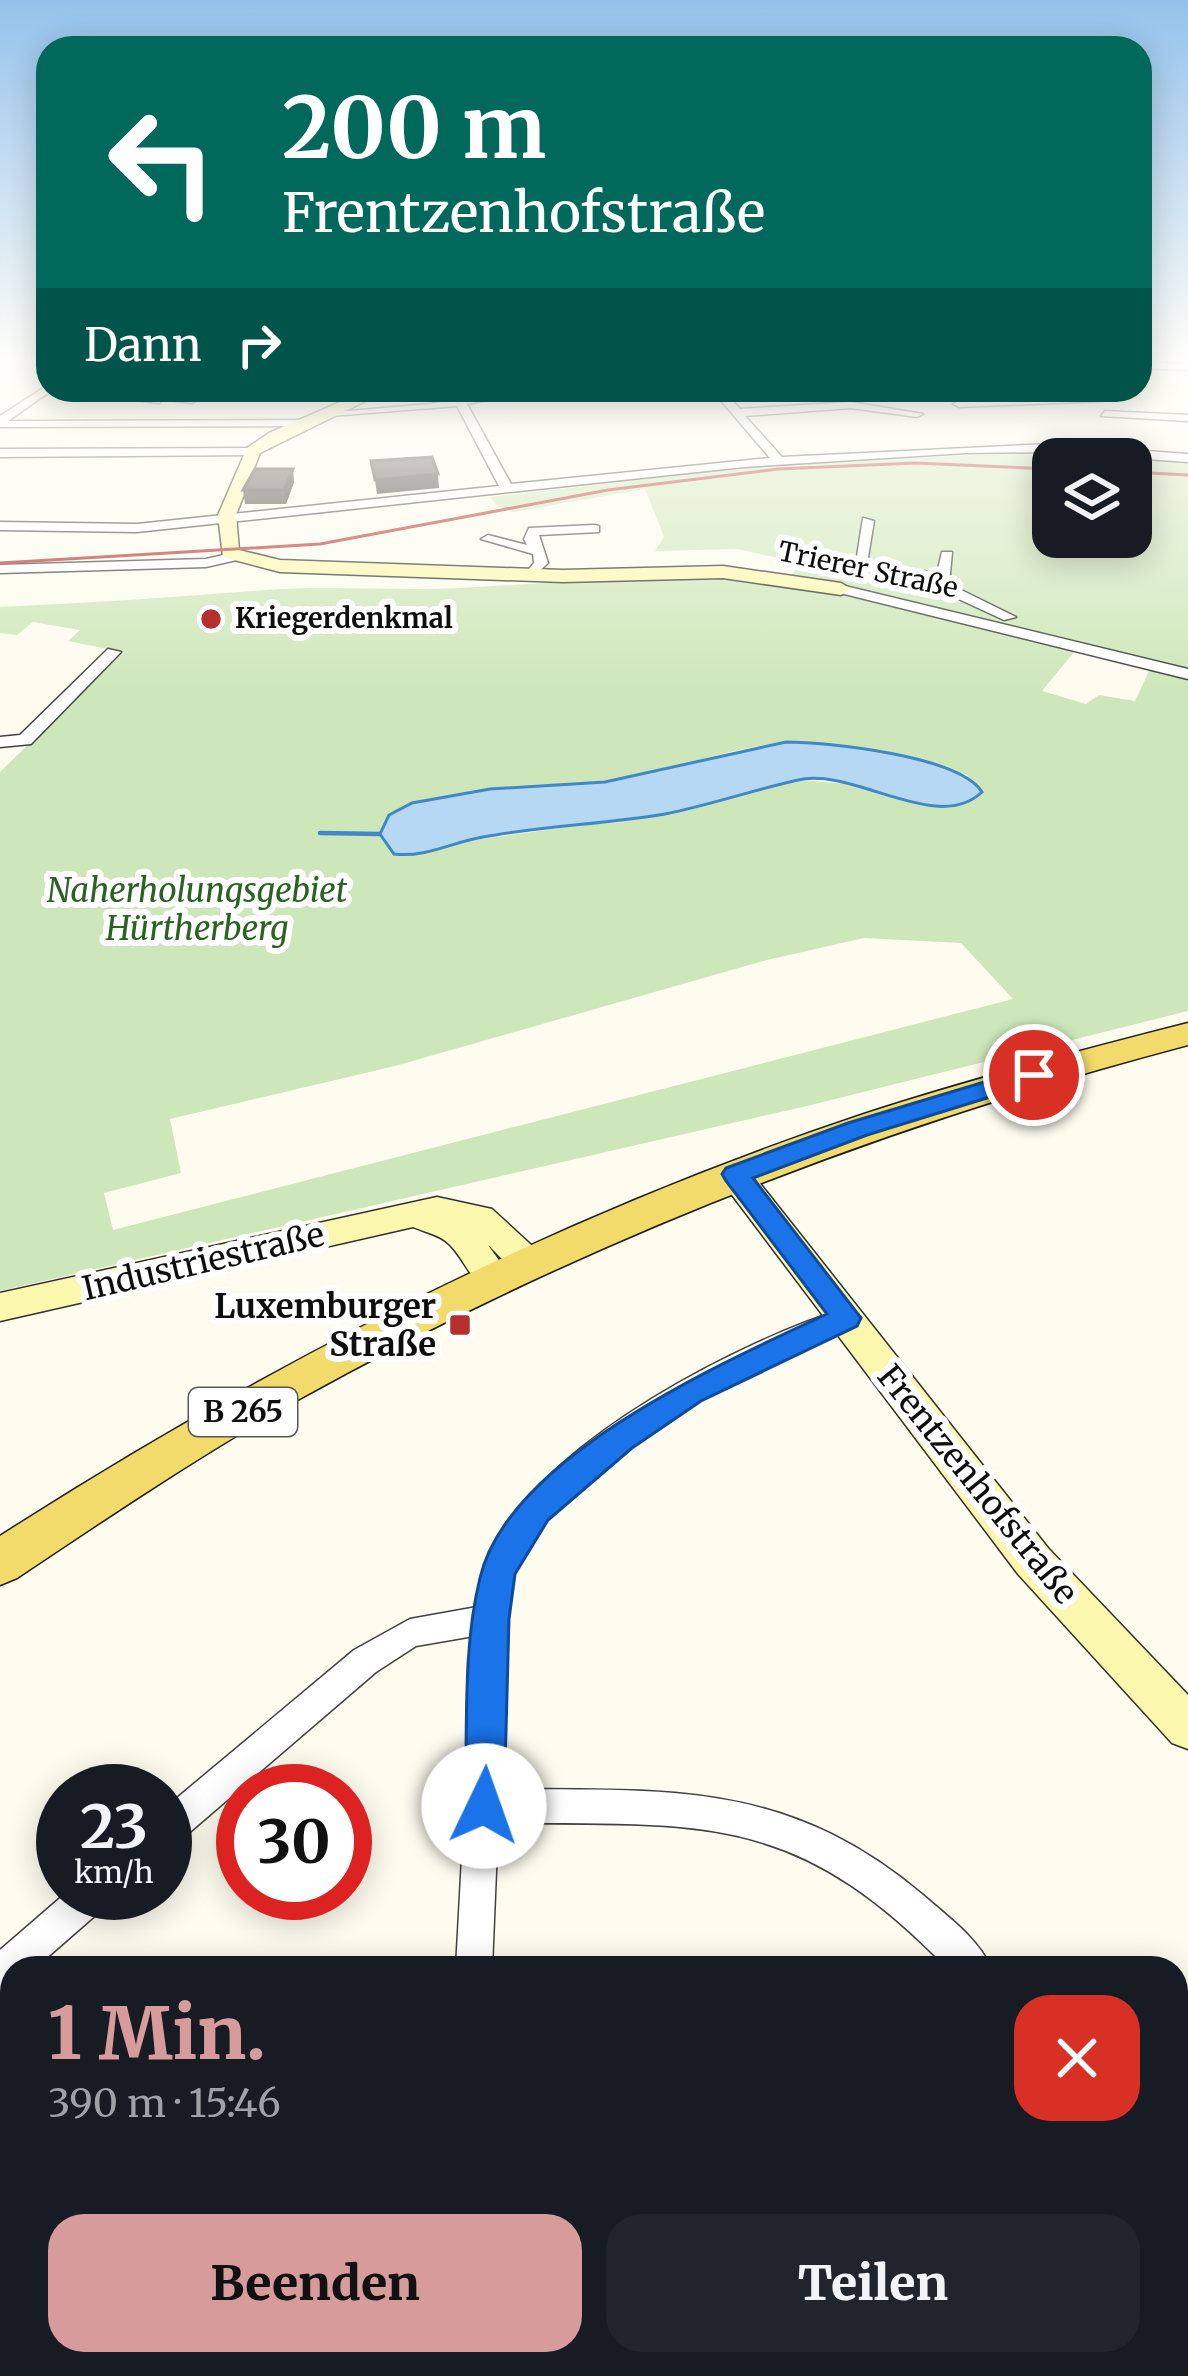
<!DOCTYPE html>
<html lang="de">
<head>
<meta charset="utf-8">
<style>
	body { margin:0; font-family:Merriweather,serif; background:#20242c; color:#f1f3f6; height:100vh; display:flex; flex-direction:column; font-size:45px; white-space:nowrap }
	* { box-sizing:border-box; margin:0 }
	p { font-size:39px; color:#9ea1a6 }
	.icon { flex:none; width:66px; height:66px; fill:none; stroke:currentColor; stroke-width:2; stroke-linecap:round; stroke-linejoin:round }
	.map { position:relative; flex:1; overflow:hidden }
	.drawer { position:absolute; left:0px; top:1956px; width:1188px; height:420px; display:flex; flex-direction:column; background:#171b24; border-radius:36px 36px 0 0; box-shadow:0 6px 30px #0003 }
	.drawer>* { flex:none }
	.guide { position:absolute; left:36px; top:36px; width:1116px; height:366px; border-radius:36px; box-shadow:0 6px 30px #0003; background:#00695c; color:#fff; overflow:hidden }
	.tools { position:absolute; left:1032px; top:438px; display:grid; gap:24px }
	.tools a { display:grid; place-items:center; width:120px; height:120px; border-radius:24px; background:#171b24; box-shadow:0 6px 30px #0003; font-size:60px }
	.speed { position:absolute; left:36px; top:1764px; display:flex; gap:24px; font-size:60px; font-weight:700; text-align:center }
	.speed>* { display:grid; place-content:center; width:156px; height:156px; border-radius:50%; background:#171b24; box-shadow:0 6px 30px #0003; line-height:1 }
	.speed small { font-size:30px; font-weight:400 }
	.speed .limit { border:18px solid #d22; background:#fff; color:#111 }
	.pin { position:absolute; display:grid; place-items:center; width:102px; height:102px; color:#fff; margin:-51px; border:6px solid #fff; border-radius:50%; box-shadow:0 3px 12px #0007 }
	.me { position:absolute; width:132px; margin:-66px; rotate:3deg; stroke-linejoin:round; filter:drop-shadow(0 0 9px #0008) }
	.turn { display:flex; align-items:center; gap:42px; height:252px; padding:0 48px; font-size:54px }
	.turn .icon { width:156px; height:156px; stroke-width:2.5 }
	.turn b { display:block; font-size:84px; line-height:102px }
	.then { display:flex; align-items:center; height:114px; padding:0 48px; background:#0003; gap:24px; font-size:45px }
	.round { display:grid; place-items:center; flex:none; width:126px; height:126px; border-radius:36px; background:#20242c }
	.headline { display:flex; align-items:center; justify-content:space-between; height:204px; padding:0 48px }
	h1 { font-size:72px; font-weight:800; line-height:90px; color:#d79b9b }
	.primary-button { display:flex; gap:24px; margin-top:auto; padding:24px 48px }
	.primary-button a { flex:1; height:138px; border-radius:36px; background:#d79b9b; color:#111; font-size:48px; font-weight:800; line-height:138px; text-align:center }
	.primary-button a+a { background:#20242c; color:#f1f3f6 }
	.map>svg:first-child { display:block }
	.green { fill:#cee7ba; fill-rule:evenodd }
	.water { fill:#b6d8f3; stroke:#4088c7; stroke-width:3 }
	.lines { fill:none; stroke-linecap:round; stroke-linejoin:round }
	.stream { stroke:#4088c7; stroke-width:4.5 }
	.street-casing { stroke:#414141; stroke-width:3 }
	.secondary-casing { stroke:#303030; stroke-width:3 }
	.primary-casing { stroke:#1f1f1f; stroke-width:3 }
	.street { fill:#fff; fill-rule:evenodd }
	.secondary { fill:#fbf8ad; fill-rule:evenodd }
	.primary { fill:#f2db6b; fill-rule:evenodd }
	.rail { stroke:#b72f2c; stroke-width:3 }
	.wall { fill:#4a4540 }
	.shaded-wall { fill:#3c3834 }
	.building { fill:#56504a; stroke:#3c3834; stroke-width:3 }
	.route { fill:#1a73e8; stroke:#114b97; stroke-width:3 }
	.poi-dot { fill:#b72f2c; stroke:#fff; stroke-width:4.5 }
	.labels { text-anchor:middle; stroke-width:12; stroke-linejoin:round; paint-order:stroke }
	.far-street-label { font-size:27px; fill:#0e0e0e; stroke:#fff }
	.far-poi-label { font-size:27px; font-weight:bold; fill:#0e0e0e; stroke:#fff; text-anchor:start }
	.shield { fill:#fff; stroke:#565656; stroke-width:3 }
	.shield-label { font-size:30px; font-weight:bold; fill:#0e0e0e }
	.park-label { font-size:33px; font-style:italic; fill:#2a6321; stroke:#fff }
	.street-label { font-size:33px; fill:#0e0e0e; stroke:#fff }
	.poi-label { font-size:33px; font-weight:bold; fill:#0e0e0e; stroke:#fff; text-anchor:end }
</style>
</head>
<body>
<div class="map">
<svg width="1188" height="2376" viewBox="0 0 1188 2376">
	<rect width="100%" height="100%" fill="#fefcef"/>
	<path class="green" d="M1052,451L1188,462V668L1021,627L1014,635L1075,651L1042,691L1086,704L1099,695L1135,701L1150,669L1188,678V1011L807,1106L0,1291V772L123,652L68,641L80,630L33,622L17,635L0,633V607C89,603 177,597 265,590C329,585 394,591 458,588C568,582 677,573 787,583L800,563L738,549L655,551L664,537L645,489L513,512L497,506L490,497L746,467ZM1053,459H1131V537H1053ZM805,742L968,775L934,807L860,785L800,780L663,814L458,842L402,806C468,785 537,791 605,782C672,773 736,742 805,742ZM864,938L961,943L1013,999L113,1230L104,1193L181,1173L170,1119L395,1066L767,960Z"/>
	<path class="water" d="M786,742C828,742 960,756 982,792C937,835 854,767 798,780C753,790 710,805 665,814C605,824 543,826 483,837C452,842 426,858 394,854L380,834L389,815L412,803L490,789L605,782Z"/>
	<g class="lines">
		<polyline class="stream" points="320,833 380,834"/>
		<g class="street-casing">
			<g id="street">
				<polygon points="1140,362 1188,364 1188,370 1140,368"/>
				<polygon points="48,385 52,390 8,421 303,420 309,423 303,426 0,427 0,416"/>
				<polygon points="162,390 173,390 159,403 114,397 119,394 156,397"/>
				<polygon points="292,390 302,390 302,391 297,394"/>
				<polygon points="514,390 539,390 467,404 511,484 770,458 712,390 723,390 740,409 851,402 923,414 917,417 851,408 745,416 782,457 1049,444 1188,454 1188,462 1049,452 966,453 744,467 137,532 0,530 0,522 137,524 499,486 457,406 331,416 325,413 430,404"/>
				<polygon points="173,395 197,400 192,403 169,400"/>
				<polygon points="1107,396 1103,401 959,407 953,404 959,401"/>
				<polygon points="1105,411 1188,415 1188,421 1101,416"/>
				<polygon points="257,448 253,455 0,457 0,449"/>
				<polygon points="863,518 874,521 867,563 937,573 942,552 952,552 949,584 1016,617 1004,620 937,589 936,581 855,569"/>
				<polygon points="594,525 599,526 599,532 539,535 548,563 531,579 524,575 534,563 533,554 481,539 488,535 527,545 524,539 529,528"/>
				<polygon points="236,552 241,553 241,559 206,567 0,573 0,565 206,559"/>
				<polygon points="841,585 1188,669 1188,679 836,592 834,589"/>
				<polygon points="108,649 121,652 31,744 0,747 0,737 20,735"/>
				<path d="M846,1308L855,1311L859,1318L855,1325C759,1363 561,1460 519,1559C497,1611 502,1729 500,1789C667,1791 786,1779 923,1895C947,1916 979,1939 991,1968H947C794,1810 702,1825 498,1823L492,1968H456L474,1636L416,1646L376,1672L177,1843L165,1848V1808L354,1650L410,1619L477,1607C481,1583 487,1559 499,1537C556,1437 738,1342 846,1308Z"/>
				<polygon points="66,1893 111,1893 106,1906 35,1968 12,1968 12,1988 0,1993 0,1950"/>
				<polygon points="1176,2170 1188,2175 1188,2223 1176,2218"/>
				<polygon points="427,2364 471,2364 470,2376 426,2376"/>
			</g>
		</g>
		<g class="secondary-casing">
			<g id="secondary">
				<polygon points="368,390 388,390 260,453 236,515 239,550 280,560 563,570 723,566 841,583 851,589 841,595 723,578 563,582 280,572 223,557 218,515 247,448 269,433"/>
				<polygon points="735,1164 747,1167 1048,1548 1188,1695 1188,1749 1172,1743 1018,1574 723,1183 719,1175 723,1167"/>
				<path d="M437,1197L492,1209L541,1254L546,1263L541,1272C517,1280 505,1261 488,1245L514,1281L508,1290C476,1301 469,1263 449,1244C441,1235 424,1232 413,1227L0,1321V1293Z"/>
			</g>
		</g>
		<g class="primary-casing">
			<path id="primary" d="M1188,1023V1045C874,1128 578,1244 294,1402C199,1456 108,1517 17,1578L0,1585V1536C271,1362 558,1216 864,1114C971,1079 1079,1051 1188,1023Z"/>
		</g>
		<use href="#street" class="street"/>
		<use href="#secondary" class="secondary"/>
		<use href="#primary" class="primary"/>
		<g class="rail">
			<polyline points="1131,472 1188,475"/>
			<polyline points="0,563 320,544 608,490 778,469 915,463 1053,469"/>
		</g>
	</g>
	<polygon class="wall" points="294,482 286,504 245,504 243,490"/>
	<g class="shaded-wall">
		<polygon points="293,469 294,482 286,504 284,490"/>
		<polygon points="438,474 439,488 377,494 375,480"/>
	</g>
	<g class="building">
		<polygon points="432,457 438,474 375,480 371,461"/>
		<polygon points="255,469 293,469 284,490 243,490"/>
	</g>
	<linearGradient id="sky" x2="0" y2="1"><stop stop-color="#94c2ec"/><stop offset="0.52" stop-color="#fffef8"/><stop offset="1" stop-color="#fffef8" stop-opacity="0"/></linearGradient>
	<rect width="1188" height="691" fill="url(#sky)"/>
	<path class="route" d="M1034,1067L1042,1069L1046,1075L1042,1081L867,1135L753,1178L861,1318L857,1326L701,1401L632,1448L548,1520L515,1574L509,1619L504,1806L498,1819L484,1825L471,1819L465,1806C468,1732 462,1650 480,1578C508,1457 724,1362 827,1314L726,1181L722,1174L726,1168L848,1123Z"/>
	<g class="poi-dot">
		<circle cx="211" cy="619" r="12"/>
		<rect x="448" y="1313" width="24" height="24" rx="6"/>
	</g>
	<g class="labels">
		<g class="far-street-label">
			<text transform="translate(868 570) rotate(12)" y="9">Trierer Straße</text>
		</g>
		<g class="far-poi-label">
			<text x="235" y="628">Kriegerdenkmal</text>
		</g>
		<rect class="shield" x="189" y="1388" width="108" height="48" rx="9"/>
		<g class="shield-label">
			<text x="243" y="1422">B 265</text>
		</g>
		<g class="park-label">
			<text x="197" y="902">Naherholungsgebiet<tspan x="197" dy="38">Hürtherberg</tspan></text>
		</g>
		<g class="street-label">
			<text transform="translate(203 1261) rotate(-13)" y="12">Industriestraße</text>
			<text transform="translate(978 1484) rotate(51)" y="12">Frentzenhofstraße</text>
		</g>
		<g class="poi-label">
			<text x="436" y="1318">Luxemburger<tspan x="436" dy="38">Straße</tspan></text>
		</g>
	</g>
</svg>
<div class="tools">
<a><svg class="icon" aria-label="layers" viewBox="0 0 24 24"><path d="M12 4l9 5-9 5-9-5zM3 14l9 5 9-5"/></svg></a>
</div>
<div class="speed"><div>23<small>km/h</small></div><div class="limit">30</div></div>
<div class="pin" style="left:1034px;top:1075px;background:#d93025"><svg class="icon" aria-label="arrive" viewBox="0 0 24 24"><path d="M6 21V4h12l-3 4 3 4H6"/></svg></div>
<svg class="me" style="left:484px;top:1806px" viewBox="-20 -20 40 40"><circle r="19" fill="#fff"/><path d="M0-13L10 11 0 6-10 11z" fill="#1a73e8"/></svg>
<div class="guide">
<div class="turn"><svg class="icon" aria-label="left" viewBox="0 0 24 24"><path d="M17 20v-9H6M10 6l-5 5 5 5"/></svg><div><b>200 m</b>Frentzenhofstraße</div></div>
<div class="then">Dann<svg class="icon" aria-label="right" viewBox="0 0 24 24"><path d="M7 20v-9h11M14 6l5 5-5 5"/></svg></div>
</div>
<section class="drawer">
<div class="headline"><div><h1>1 Min.</h1><p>390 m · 15:46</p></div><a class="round" style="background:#d93025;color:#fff"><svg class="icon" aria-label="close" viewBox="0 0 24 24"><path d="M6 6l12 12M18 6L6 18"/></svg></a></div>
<div class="primary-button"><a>Beenden</a><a>Teilen</a></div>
</section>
</div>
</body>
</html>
